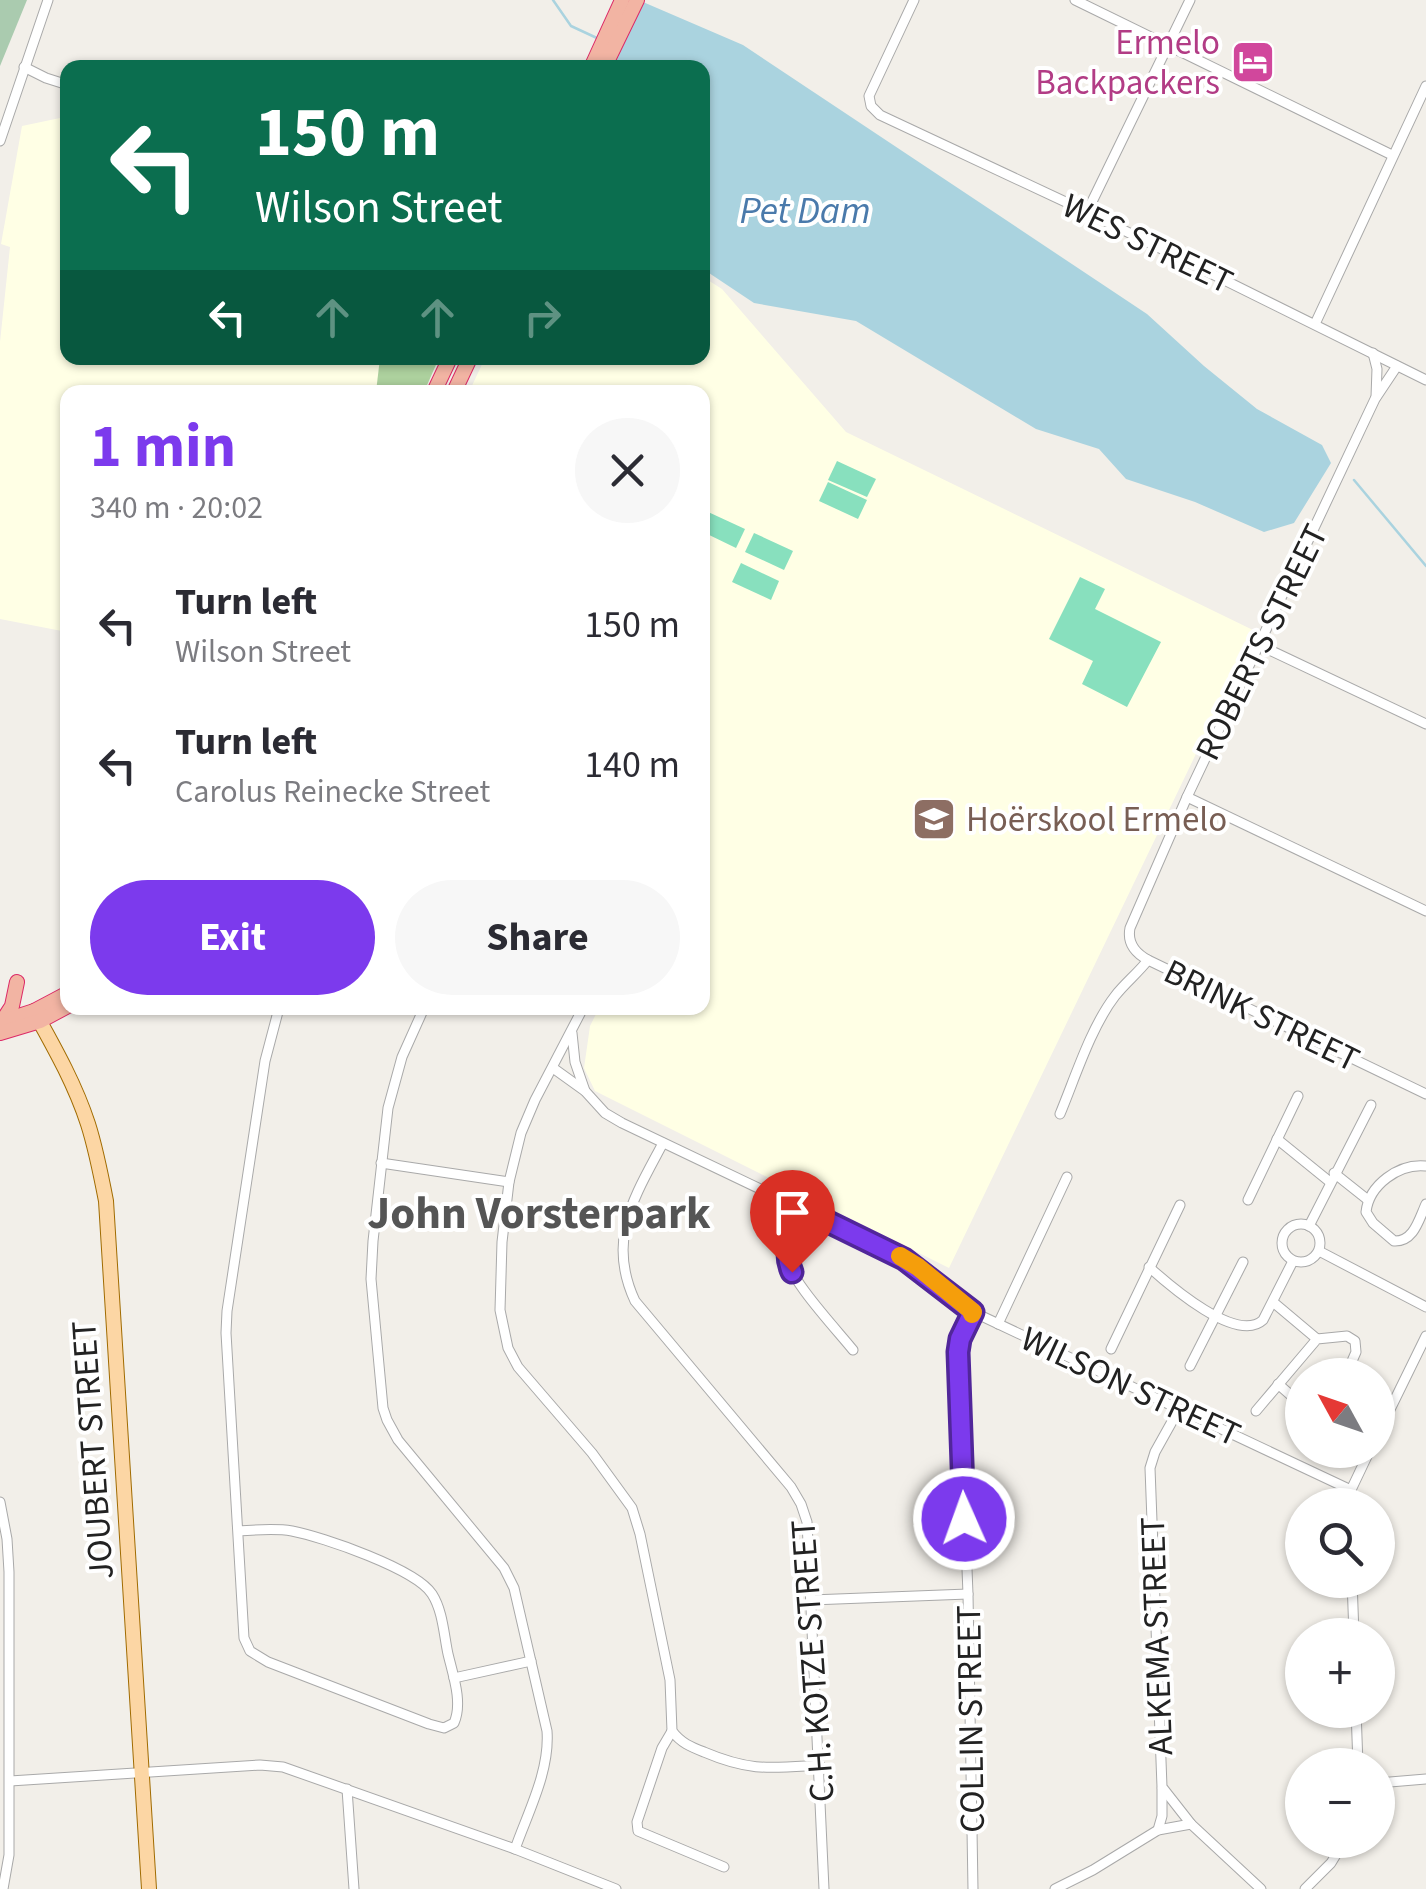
<!DOCTYPE html>
<html lang="en">
<head>
<meta charset="utf-8">
<style>
	body { margin:0; font-family:"Source Sans 3",sans-serif; background:#f7f7f7; color:#2b2b33; height:100vh; display:flex; flex-direction:column; font-size:38px; white-space:nowrap }
	* { box-sizing:border-box; margin:0 }
	p { font-size:32px; color:#7c7c81 }
	.icon { flex:none; width:55px; height:55px; fill:none; stroke:currentColor; stroke-width:2; stroke-linecap:round; stroke-linejoin:round }
	.map { position:relative; flex:1; overflow:hidden }
	.panel { position:absolute; left:60px; top:385px; width:650px; height:630px; display:flex; flex-direction:column; background:#fff; border-radius:20px; box-shadow:0 2px 8px #0004 }
	.panel>* { flex:none }
	.hud { position:absolute; left:60px; top:60px; width:650px; height:305px; border-radius:20px; box-shadow:0 2px 8px #0004; background:#0b6e4f; color:#fff; overflow:hidden }
	.needle { width:65px; rotate:310deg }
	.buttons { position:absolute; left:1285px; top:1358px; display:grid; gap:20px }
	.buttons a { display:grid; place-items:center; width:110px; height:110px; border-radius:50%; background:#fff; box-shadow:0 2px 8px #0004; font-size:50px }
	.pin { position:absolute; display:grid; place-items:center; width:85px; height:85px; color:#fff; margin:-102px -42px; border-radius:50% 50% 50% 0; rotate:-45deg; box-shadow:0 0 10px #0007 }
	.pin .icon { rotate:45deg }
	.me { position:absolute; width:110px; margin:-55px; rotate:358deg; stroke-linejoin:round; filter:drop-shadow(0 0 8px #0008) }
	.turn { display:flex; align-items:center; gap:35px; height:210px; padding:0 30px; font-size:45px }
	.turn .icon { width:130px; height:130px; stroke-width:2.5 }
	.turn b { display:block; font-size:70px; line-height:85px }
	.lanes { display:flex; align-items:center; height:95px; padding:0 30px; background:#0003; justify-content:center; gap:50px; direction:ltr }
	.lanes .off { opacity:.35 }
	.round { display:grid; place-items:center; flex:none; width:105px; height:105px; border-radius:52px; background:#f7f7f7 }
	.head { display:flex; align-items:center; justify-content:space-between; height:170px; padding:0 30px }
	h1 { font-size:60px; font-weight:700; line-height:75px; color:#7c3aed }
	.primary-button { display:flex; gap:20px; margin-top:auto; padding:20px 30px }
	.primary-button a { flex:1; height:115px; border-radius:60px; background:#7c3aed; color:#fff; font-size:40px; font-weight:700; line-height:115px; text-align:center }
	.primary-button a+a { background:#f7f7f7; color:#2b2b33 }
	ul { padding:0; list-style:none }
	li { display:flex; align-items:center; gap:30px; height:140px; padding:0 30px }
	li div { flex:1 }
	li b { display:block; font-size:38px }
	li em { font-style:normal }
	.map>svg:first-child { display:block }
	.education { fill:#ffffe5 }
	.forest { fill:#add19e }
	.cemetery { fill:#aacbaf }
	.pitch { fill:#88e0be }
	.water { fill:#aad3df }
	.lines { fill:none; stroke-linecap:round; stroke-linejoin:round }
	.stream { stroke:#aad3df; stroke-width:2.5 }
	.minor-casing { stroke:#a9a9a9; stroke-width:11 }
	.primary-casing { stroke:#a06b00; stroke-width:16 }
	.trunk-casing { stroke:#dc2a67; stroke-width:16 }
	.minor { stroke:#fff; stroke-width:9 }
	.primary { stroke:#fcd6a4; stroke-width:14 }
	.trunk { stroke:#f2b4a3; stroke-width:14 }
	.route-casing { stroke:#51269a; stroke-width:25 }
	.route { stroke:#7c3aed; stroke-width:18 }
	.slow { stroke:#f59e0b; stroke-width:18 }
	.labels { text-anchor:middle; stroke-width:8; stroke-linejoin:round; paint-order:stroke }
	.hotel-label { font-size:35px; fill:#b23c85; stroke:#fff; text-anchor:end }
	.street-label { font-size:35px; fill:#222; stroke:#fff }
	.education-label { font-size:35px; fill:#785e54; stroke:#fff; text-anchor:start }
	.water-label { font-size:38px; font-style:italic; fill:#4a7aab; stroke:#fff }
	.district-label { font-size:45px; font-weight:bold; fill:#555; stroke:#fff }
</style>
</head>
<body>
<div class="map">
<svg width="1426" height="1889" viewBox="0 0 1426 1889">
	<rect width="100%" height="100%" fill="#f2efe9"/>
	<g class="education">
		<polygon points="60,118 67,119 68,358 434,358 418,392 68,392 67,632 0,619 0,342 10,247 1,244 22,126"/>
		<polygon points="703,277 722,289 846,432 1255,631 949,1268 595,1091 584,1068 590,1026 599,1008 702,1008 702,392 469,392 485,358 702,358"/>
	</g>
	<polygon class="forest" points="380,358 439,358 424,392 376,392"/>
	<polygon class="cemetery" points="0,0 27,0 0,66"/>
	<g class="pitch">
		<polygon points="837,461 876,479 867,497 828,480"/>
		<polygon points="828,482 867,500 858,519 819,501"/>
		<polygon points="706,511 745,529 736,548 703,532 703,518"/>
		<polygon points="754,533 793,551 784,570 745,552"/>
		<polygon points="741,563 779,581 771,600 732,582"/>
		<polygon points="1080,577 1105,589 1095,609 1161,642 1127,707 1082,684 1093,661 1049,639"/>
	</g>
	<polygon class="water" points="643,2 743,45 1147,314 1204,366 1257,409 1322,445 1331,463 1294,523 1264,532 1195,502 1126,479 1099,449 1036,429 856,321 754,303 703,269 702,68 613,68"/>
	<g class="lines">
		<g class="stream">
			<polyline points="553,0 571,26 599,39"/>
			<polyline points="1354,480 1426,566"/>
		</g>
		<g class="minor-casing">
			<g id="minor">
				<polyline points="914,0 869,96 871,106 880,115 1087,212 1426,380"/>
				<polyline points="1075,0 1392,155"/>
				<polyline points="24,67 46,78 68,85"/>
				<polyline points="0,141 48,0"/>
				<polyline points="1087,212 1190,0"/>
				<polyline points="1315,324 1426,86"/>
				<polyline points="1373,353 1377,369 1376,397"/>
				<path d="M1397,366L1375,399L1187,797L1130,928C1127,943 1135,953 1148,960L1426,1094"/>
				<polyline points="1259,645 1426,724"/>
				<polyline points="1187,797 1426,911"/>
				<path d="M424,1008L402,1057L388,1108L373,1241L371,1279L383,1408L387,1420L398,1440L504,1568L514,1588L547,1731C550,1771 528,1812 515,1849"/>
				<path d="M583,1008L535,1100L521,1133L509,1182L502,1242L500,1310L508,1348L518,1367L592,1453L632,1508L640,1534L670,1680L672,1731C681,1743 691,1747 704,1752C751,1772 771,1768 820,1765"/>
				<polyline points="572,1033 575,1062 585,1091"/>
				<polyline points="553,1068 585,1091 605,1113 622,1123 892,1252 918,1267 973,1312 1351,1490"/>
				<path d="M1060,1114C1075,1078 1091,1027 1115,996C1125,983 1138,973 1148,960"/>
				<polyline points="1277,1139 1330,1182"/>
				<path d="M663,1143C635,1196 606,1239 635,1301L791,1487L801,1504L807,1522L824,1889"/>
				<polyline points="381,1163 509,1182"/>
				<path d="M1426,1166C1399,1163 1369,1185 1366,1212L1373,1223L1394,1241C1414,1242 1419,1219 1426,1204"/>
				<polyline points="1334,1173 1368,1200"/>
				<polyline points="1248,1200 1298,1096"/>
				<path d="M808,1212C801,1224 788,1240 786,1254C785,1275 838,1331 853,1350"/>
				<circle cx="1301" cy="1243" r="19"/>
				<polyline points="1309,1226 1371,1105"/>
				<polyline points="1319,1251 1426,1307"/>
				<path d="M1149,1267C1170,1286 1237,1344 1263,1320L1293,1261"/>
				<polyline points="1273,1302 1317,1339"/>
				<polyline points="973,1312 960,1339 959,1368 968,1594 973,1889"/>
				<polyline points="998,1324 1067,1177"/>
				<polyline points="1111,1349 1180,1205"/>
				<polyline points="1190,1366 1243,1262"/>
				<polyline points="1278,1384 1302,1405"/>
				<polyline points="1179,1409 1155,1452 1150,1468 1162,1787 1191,1824 1261,1889"/>
				<polyline points="1256,1411 1317,1339 1347,1336 1355,1341 1356,1352 1346,1375"/>
				<polyline points="1378,1434 1426,1336"/>
				<polyline points="0,1502 7,1539 9,1572 9,1855 3,1889"/>
				<polyline points="1350,1505 1351,1490 1370,1450"/>
				<path d="M238,1531C256,1530 274,1528 292,1531C323,1537 416,1569 432,1594C443,1611 444,1636 448,1654C453,1675 463,1703 454,1723L444,1728L429,1724L268,1662L250,1651L244,1638L226,1333L227,1311L265,1061L279,1008"/>
				<polyline points="1352,1580 1354,1635"/>
				<polyline points="811,1600 968,1594"/>
				<polyline points="454,1678 531,1661"/>
				<polyline points="1356,1710 1358,1765"/>
				<polyline points="672,1731 662,1748 637,1822 638,1831 724,1867"/>
				<polyline points="10,1781 260,1765 283,1767 515,1849 616,1889"/>
				<polyline points="1378,1783 1426,1779"/>
				<polyline points="347,1789 354,1889"/>
				<polyline points="1158,1830 1162,1816 1162,1789"/>
				<polyline points="1055,1889 1093,1870 1158,1830 1191,1824"/>
				<polyline points="1305,1889 1331,1863 1345,1840"/>
			</g>
		</g>
		<g class="primary-casing">
			<path id="primary" d="M34,1011C54,1047 75,1084 88,1124C96,1149 101,1175 106,1201L149,1889"/>
		</g>
		<g class="trunk-casing">
			<g id="trunk">
				<polyline points="591,68 622,0"/>
				<polyline points="604,68 637,0"/>
				<polyline points="434,392 450,358"/>
				<polyline points="454,392 470,358"/>
				<polyline points="3,1020 12,1006 17,982"/>
				<polyline points="0,1022 34,1011 68,993"/>
				<polyline points="0,1033 40,1021 68,1006"/>
			</g>
		</g>
		<use href="#minor" class="minor"/>
		<use href="#primary" class="primary"/>
		<use href="#trunk" class="trunk"/>
	</g>
	<g class="lines">
		<g class="route-casing">
			<path id="route" d="M792,1272C781,1247 795,1233 808,1212L904,1259L973,1312L960,1339L958,1352L964,1519"/>
		</g>
		<use href="#route" class="route"/>
		<polyline class="slow" points="900,1256 918,1267 973,1312 972,1314"/>
	</g>
	<defs>
		<g id="hotel-square" transform="scale(2.25)"><rect x="-9" y="-9" width="18" height="18" rx="4" fill="#d1479c" stroke="#fff"/><path d="M-6-4.5h1.5V1H6V5H4.5V3h-9V5H-6ZM-4 0a1.8 1.8 0 1 1 3.6 0ZM.5 0V-2.5h3Q6-2.5 6 0Z" fill="#fff"/></g>
		<g id="school-square" transform="scale(2.25)"><rect x="-9" y="-9" width="18" height="18" rx="4" fill="#8d6e63" stroke="#fff"/><path d="M0-5L7-2L0 1L-7-2ZM-4 1L0 2.5L4 1V4Q0 6-4 4Z" fill="#fff"/></g>
	</defs>
	<g fill-rule="evenodd">
		<use href="#hotel-square" x="1253" y="62"/>
		<use href="#school-square" x="934" y="819"/>
	</g>
	<g class="labels">
		<g class="hotel-label">
			<text x="1220" y="54">Ermelo<tspan x="1220" dy="40">Backpackers</tspan></text>
		</g>
		<g class="street-label">
			<text transform="translate(1148 243) rotate(26)" y="12">WES STREET</text>
			<text transform="translate(1261 642) rotate(-64)" y="12">ROBERTS STREET</text>
			<text transform="translate(1262 1015) rotate(26)" y="12">BRINK STREET</text>
			<text transform="translate(1131 1386) rotate(25)" y="12">WILSON STREET</text>
			<text transform="translate(92 1450) rotate(-94)" y="12">JOUBERT STREET</text>
			<text transform="translate(1156 1636) rotate(-92)" y="12">ALKEMA STREET</text>
			<text transform="translate(812 1661) rotate(-94)" y="12">C.H. KOTZE STREET</text>
			<text transform="translate(970 1719) rotate(-91)" y="12">COLLIN STREET</text>
		</g>
		<g class="education-label">
			<text x="966" y="831">Hoërskool Ermelo</text>
		</g>
		<g class="water-label">
			<text x="805" y="223">Pet Dam</text>
		</g>
		<g class="district-label">
			<text x="539" y="1228">John Vorsterpark</text>
		</g>
	</g>
</svg>
<div class="buttons">
<a><svg class="needle" viewBox="-14 -14 28 28"><path d="M0-13l5 13h-10z" fill="#e53935"/><path d="M0 13l5-13h-10z" fill="#7c7c81"/></svg></a>
<a><svg class="icon" aria-label="search" viewBox="0 0 24 24"><circle cx="10" cy="10" r="6"/><path d="M15 15l6 6"/></svg></a>
<a>+</a>
<a>−</a>
</div>
<div class="pin" style="left:792px;top:1272px;background:#d93025"><svg class="icon" aria-label="arrive" viewBox="0 0 24 24"><path d="M6 21V4h12l-3 4 3 4H6"/></svg></div>
<svg class="me" style="left:964px;top:1519px" viewBox="-20 -20 40 40"><circle r="17" fill="#7c3aed" stroke="#fff" stroke-width="3"/><path d="M0-11L8 9 0 5-8 9z" fill="#fff"/></svg>
<div class="hud">
<div class="turn"><svg class="icon" aria-label="left" viewBox="0 0 24 24"><path d="M17 20v-9H6M10 6l-5 5 5 5"/></svg><div><b>150 m</b>Wilson Street</div></div>
<div class="lanes"><svg class="icon" aria-label="left" viewBox="0 0 24 24"><path d="M17 20v-9H6M10 6l-5 5 5 5"/></svg><svg class="icon off" aria-label="ahead" viewBox="0 0 24 24"><path d="M12 20V5M6 11l6-6 6 6"/></svg><svg class="icon off" aria-label="ahead" viewBox="0 0 24 24"><path d="M12 20V5M6 11l6-6 6 6"/></svg><svg class="icon off" aria-label="right" viewBox="0 0 24 24"><path d="M7 20v-9h11M14 6l5 5-5 5"/></svg></div>
</div>
<section class="panel">
<div class="head"><div><h1>1 min</h1><p>340 m · 20:02</p></div><a class="round"><svg class="icon" aria-label="close" viewBox="0 0 24 24"><path d="M6 6l12 12M18 6L6 18"/></svg></a></div>
<ul>
<li><svg class="icon" aria-label="left" viewBox="0 0 24 24"><path d="M17 20v-9H6M10 6l-5 5 5 5"/></svg><div><b>Turn left</b><p>Wilson Street</p></div><em>150 m</em></li>
<li><svg class="icon" aria-label="left" viewBox="0 0 24 24"><path d="M17 20v-9H6M10 6l-5 5 5 5"/></svg><div><b>Turn left</b><p>Carolus Reinecke Street</p></div><em>140 m</em></li>
</ul>
<div class="primary-button"><a>Exit</a><a>Share</a></div>
</section>
</div>
</body>
</html>
